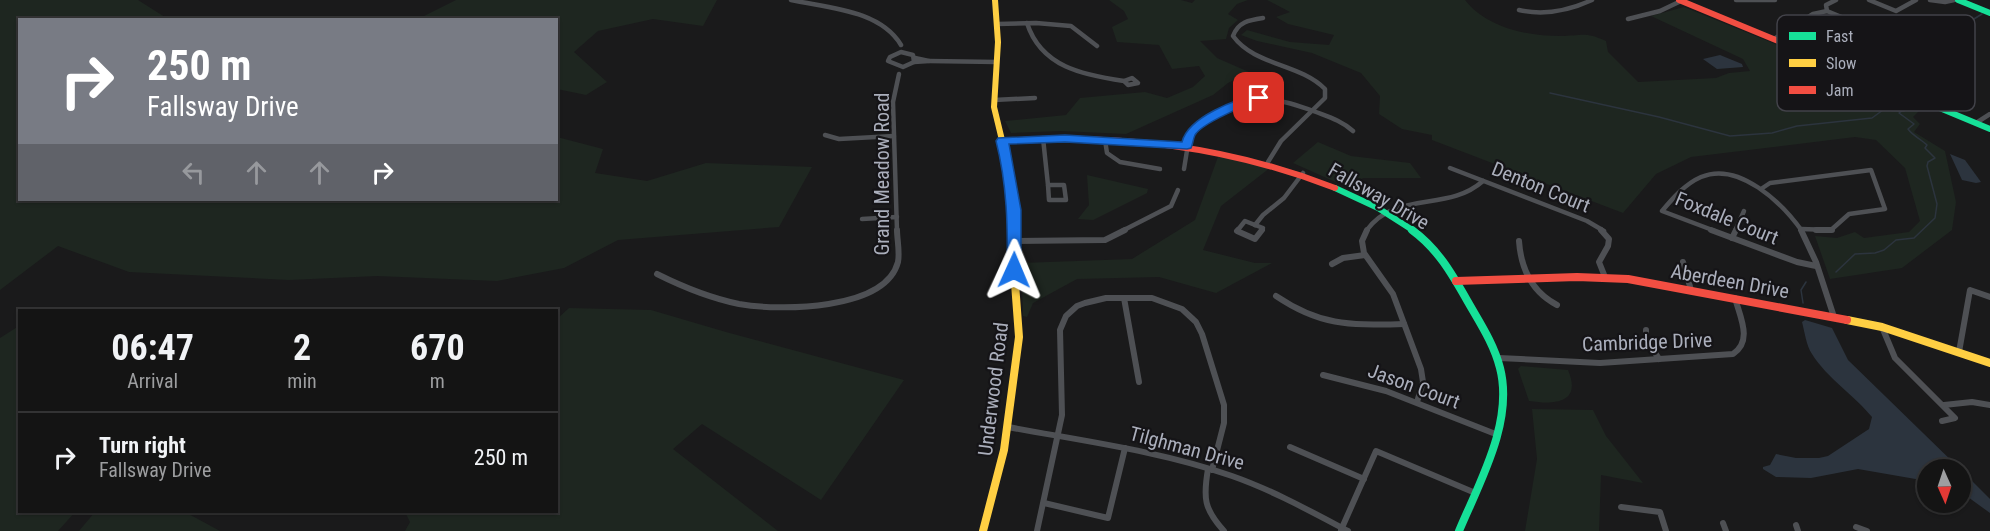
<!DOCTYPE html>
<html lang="en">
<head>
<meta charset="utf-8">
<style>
	body { margin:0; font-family:"Roboto Condensed",sans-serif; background:#212122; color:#f1f3f6; height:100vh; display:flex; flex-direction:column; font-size:22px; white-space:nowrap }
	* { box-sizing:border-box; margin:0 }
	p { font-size:20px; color:#9d9ea0 }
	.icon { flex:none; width:33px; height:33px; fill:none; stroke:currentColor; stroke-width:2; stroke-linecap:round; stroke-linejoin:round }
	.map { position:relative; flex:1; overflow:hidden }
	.panel { position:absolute; left:18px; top:309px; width:540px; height:204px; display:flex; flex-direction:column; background:#141414; border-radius:0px; box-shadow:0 2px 4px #0004,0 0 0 2px #333334 }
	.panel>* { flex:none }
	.guide { position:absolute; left:18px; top:18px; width:540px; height:183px; border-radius:0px; box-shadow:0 2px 4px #0004,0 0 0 2px #333334; background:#787b84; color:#fff; overflow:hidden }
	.needle { width:39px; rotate:177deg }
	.fabs { position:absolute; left:1917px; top:459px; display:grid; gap:12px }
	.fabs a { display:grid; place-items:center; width:54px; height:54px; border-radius:50%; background:#141414; box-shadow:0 2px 4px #0004,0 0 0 2px #333334; font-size:30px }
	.pin { position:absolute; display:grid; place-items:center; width:51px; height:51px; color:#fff; margin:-26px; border-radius:12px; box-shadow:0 3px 9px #0006 }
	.me { position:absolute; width:66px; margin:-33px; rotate:1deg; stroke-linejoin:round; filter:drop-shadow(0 0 4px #0008) }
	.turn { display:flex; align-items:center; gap:21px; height:126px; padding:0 30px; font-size:27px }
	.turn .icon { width:78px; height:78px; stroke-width:2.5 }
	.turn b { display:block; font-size:42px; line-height:51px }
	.lanes { display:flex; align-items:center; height:57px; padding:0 30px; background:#0003; justify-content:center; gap:30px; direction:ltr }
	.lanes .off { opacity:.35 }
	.eta { display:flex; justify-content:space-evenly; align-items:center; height:102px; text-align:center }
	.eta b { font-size:36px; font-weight:700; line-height:42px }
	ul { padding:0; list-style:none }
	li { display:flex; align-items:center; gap:18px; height:90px; padding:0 30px; border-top:2px solid #333334 }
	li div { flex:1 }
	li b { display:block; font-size:22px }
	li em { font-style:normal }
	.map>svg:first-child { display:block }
	.green { fill:#1e2620 }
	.water { fill:#2c343e }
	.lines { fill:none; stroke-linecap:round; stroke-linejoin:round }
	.stream { stroke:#2c343e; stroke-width:1.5 }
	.street-far1 { stroke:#4e5054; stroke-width:4.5 }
	.street { stroke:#4e5054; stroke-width:6 }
	.fast-far1 { stroke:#16e098; stroke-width:6 }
	.fast { stroke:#16e098; stroke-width:8 }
	.slow-far1 { stroke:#ffcf43; stroke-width:6 }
	.slow { stroke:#ffcf43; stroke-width:8 }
	.jam-far1 { stroke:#f24e42; stroke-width:6 }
	.jam { stroke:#f24e42; stroke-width:8 }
	.route { fill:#1a73e8; stroke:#114b97; stroke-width:1.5 }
	.labels { text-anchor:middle; stroke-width:4.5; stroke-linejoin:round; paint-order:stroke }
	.street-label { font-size:20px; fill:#abafbc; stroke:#151417 }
	.key { fill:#151417; stroke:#424249; stroke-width:1.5 }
	.key-label { font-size:16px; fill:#abafbc }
</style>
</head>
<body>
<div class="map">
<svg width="1990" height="531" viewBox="0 0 1990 531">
	<rect width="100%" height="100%" fill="#1a1a1b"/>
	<g class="green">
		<polygon points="0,0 138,0 168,19 20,20 20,200 556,200 557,137 603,149 595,173 647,181 706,163 812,167 779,227 618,240 564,268 497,281 377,276 289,280 129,272 58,246 0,290"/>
		<polygon points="456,0 717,0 703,26 653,19 598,31 574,52 607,82 586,95 557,89 556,20 418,19"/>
		<polygon points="1109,0 1181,0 1192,3 1195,0 1248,0 1237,4 1228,14 1238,20 1229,28 1226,39 1200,41 1217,58 1249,72 1228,83 1213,95 1126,134 1061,131 1011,133 1005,121 1066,115 1080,98 1145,92 1167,98 1193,87 1205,76 1199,66 1172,69 1159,45 1117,42 1112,27 1128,19 1124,11"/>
		<path d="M1267,0H1465C1486,27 1526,36 1560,36C1582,36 1584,31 1606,41L1608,52L1638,82L1716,78L1729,73L1750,71L1743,59L1651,16L1684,7L1925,105L1913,117L1920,124L1914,132L1945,151L1956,202L1952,230L1902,268L1830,279L1815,236L1837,238L1855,232L1864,238L1909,232L1920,221L1905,168L1876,140L1855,137L1691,157L1656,174L1623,213L1432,140V135L1402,129L1379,114L1380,96L1361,73L1312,53L1257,41L1241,35L1247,30L1290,42L1329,45L1334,35L1288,24L1276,17L1290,12Z"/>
		<polygon points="1318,142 1351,156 1410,163 1421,178 1363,178 1349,188 1293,163"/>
		<polygon points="1219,154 1271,167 1221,206 1203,250 1255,263 1272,263 1216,293 1159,277 1077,279 1033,303 1027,317 1023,316 1021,263 1132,259 1195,220"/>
		<polygon points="1087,175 1148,189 1147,193 1093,220 1078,219 1089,205"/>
		<polygon points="569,308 651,310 726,332 904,380 821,500 702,424 673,449 778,531 405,531 410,522 405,512 556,512 557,319"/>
		<polygon points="19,326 17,353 20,355 20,512 75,512 58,531 0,531 0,338"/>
		<path d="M1521,366L1568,370C1582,403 1555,405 1529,401L1518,369Z"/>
		<polygon points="1532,409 1593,410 1606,436 1643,483 1601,475 1599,531 1525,531 1537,459"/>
		<polygon points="95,512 185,512 220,531 79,531"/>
	</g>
	<g class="water">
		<polygon points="1720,55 1742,64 1743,67 1717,69 1703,59"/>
		<polygon points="1950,154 1965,160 1981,182 1976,183 1962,180"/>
		<path d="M1805,320L1832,328L1848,360L1960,469L1928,470L1927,481L1858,469L1811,478L1776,477L1763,469V467L1770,465L1776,454L1796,458H1819L1828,456L1869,429L1872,417C1854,395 1827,378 1812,354C1806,345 1805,333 1802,322Z"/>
		<polygon points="1961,470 1990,499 1990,513 1961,492"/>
	</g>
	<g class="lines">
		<g class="stream">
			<polyline points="1550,93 1659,117 1730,136 1772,133 1797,126 1872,118 1883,110 1904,111 1913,102"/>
			<polyline points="1918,95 1931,63 1957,41 1969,22 1982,14"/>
			<path d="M1836,272L1855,254L1875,253L1884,250L1896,240L1914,238L1935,218L1937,204L1927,166L1928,162L1935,158L1925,148L1927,145C1921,139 1913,136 1908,129L1914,124L1899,113L1902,111"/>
			<polyline points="1803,303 1801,290 1806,282"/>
		</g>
		<g class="street-far1">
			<path d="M791,0C828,8 880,10 901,45"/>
			<polyline points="1736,0 1775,0"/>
			<polyline points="1869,0 1896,11 1916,0"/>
			<polyline points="1930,0 1945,2 1954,0"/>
			<path d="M1519,10C1545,16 1568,11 1592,0"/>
			<polyline points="1827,11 1880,33"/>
			<path d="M1263,18C1249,20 1238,22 1233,36C1255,66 1299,63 1325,89V98L1281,141L1268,162"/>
			<polyline points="1628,19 1660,11 1681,1"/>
			<path d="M1027,23C1041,67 1083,75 1124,81"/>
			<polyline points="997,24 1036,23 1071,26 1097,46"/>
			<polyline points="1792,28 1868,59"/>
			<polyline points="1774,39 1813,14 1827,11 1826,5 1836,0"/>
			<polygon points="901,52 913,55 914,62 903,67 888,61 890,57"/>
			<polyline points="929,61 997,62"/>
			<polyline points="914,62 929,61 915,58"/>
			<polygon points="1132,78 1138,83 1128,85 1124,81"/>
			<polyline points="994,100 1035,98"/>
			<polyline points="1976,123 1990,114"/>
			<polyline points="825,135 839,139 894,136"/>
			<polyline points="1043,138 1048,185"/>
			<polyline points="1105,140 1107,153 1120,162 1160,169"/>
			<polyline points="1450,168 1587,221 1604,231"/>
			<path d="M1184,169L1190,132C1200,124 1211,119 1222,113C1259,93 1278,98 1316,112C1329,117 1342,121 1353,131"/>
			<polygon points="1048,185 1064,185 1066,200 1049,200"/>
			<polyline points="1761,189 1770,183 1871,170 1885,209 1849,214 1831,230 1801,229"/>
			<polyline points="862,219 897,217"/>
			<polyline points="1255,225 1263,228 1261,231"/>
			<polyline points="1255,225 1263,215 1284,198 1303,173"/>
			<polyline points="897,231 893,102 899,74"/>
			<polyline points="1122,231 1171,206 1178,190"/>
			<polyline points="1237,231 1245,221 1255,225"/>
			<path d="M1366,231C1397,189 1447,213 1483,181"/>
			<path d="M1715,231L1662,211C1673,198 1685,184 1701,177C1739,161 1782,203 1802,231"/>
			<polyline points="1735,231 1744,211"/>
		</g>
		<g class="street">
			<polyline points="1238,230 1237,231 1255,239 1262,230"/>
			<polyline points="1367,230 1362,241 1364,253 1393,294 1421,369 1423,382 1417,402"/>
			<polyline points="1601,230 1609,239 1608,246 1599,262 1605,277"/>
			<polyline points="1711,230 1797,262 1816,266"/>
			<polyline points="1801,230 1816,262 1834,317"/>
			<polyline points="1816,230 1832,230"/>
			<polyline points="1732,238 1736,230"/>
			<polyline points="1014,241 1105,240 1125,230"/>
			<path d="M1519,241C1521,269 1532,292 1557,305"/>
			<polyline points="1683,262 1691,290"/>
			<polyline points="1332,264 1343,258 1365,255"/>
			<path d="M657,274C683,287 710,298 739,304C779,311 885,311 898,262C900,252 897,239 897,230"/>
			<path d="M1276,296C1322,327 1351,325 1404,324"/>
			<polyline points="1124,298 1139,382"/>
			<polyline points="1882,327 1895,358 1955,418 1942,421"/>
			<polyline points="1646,330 1646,339 1659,359"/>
			<polyline points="1959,352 1970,290 1990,297"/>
			<path d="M1499,358L1600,363L1733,354C1753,341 1740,317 1735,298"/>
			<polyline points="1323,375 1386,391 1493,433"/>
			<polyline points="1944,405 1972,402 1990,405"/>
			<path d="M1008,427C1083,441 1160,451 1232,476C1272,490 1310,511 1348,531"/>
			<polyline points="1290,447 1364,479"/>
			<path d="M1208,469C1203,498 1204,509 1224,531"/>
			<polyline points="1044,503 1108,518 1125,448"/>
			<polyline points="1621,507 1660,512 1666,531"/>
			<polyline points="1723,523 1726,531"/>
			<polyline points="1796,525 1798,531"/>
			<polyline points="1856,527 1867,531"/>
			<polyline points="1341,530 1376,451 1473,492"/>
			<polyline points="1037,531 1062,415 1060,330 1066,316 1077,306 1085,303 1106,298 1152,298 1182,309 1196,322 1202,334 1224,405 1224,423 1212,470"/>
		</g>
		<g class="fast-far1">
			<polyline points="1958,0 1990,13"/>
			<polyline points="1882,84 1990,129"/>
			<polyline points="1335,188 1378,208 1414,231"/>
		</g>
		<path class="fast" d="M1412,230C1438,249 1452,274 1468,302C1480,323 1494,344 1500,368C1514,422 1479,483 1459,531"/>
		<polyline class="slow-far1" points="995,0 998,42 994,107 1008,165 1015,210 1015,231"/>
		<g class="slow">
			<polyline points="1847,320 1882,327 1990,363"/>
			<polyline points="983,531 1004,450 1019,337 1014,270 1015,230"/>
		</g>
		<g class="jam-far1">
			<polyline points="1679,0 1882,84"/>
			<path d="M1002,141C1120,134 1224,145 1335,188"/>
		</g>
		<polyline class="jam" points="1456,281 1577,277 1628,279 1847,320"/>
	</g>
	<path class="route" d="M1259,94L1263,95V100C1249,103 1202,123 1195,135C1193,139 1193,144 1191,148L1187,149L1065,142L1009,144L1021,210V270L1019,273H1009L1007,270C1008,226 1007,184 996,141L998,138L1065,135L1182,142C1188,117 1236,99 1259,94Z"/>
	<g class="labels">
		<g class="street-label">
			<text transform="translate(882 174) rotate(-90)" y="7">Grand Meadow Road</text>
			<text transform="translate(1541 187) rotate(22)" y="7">Denton Court</text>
			<text transform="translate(1379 196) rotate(30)" y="7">Fallsway Drive</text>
			<text transform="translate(1727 218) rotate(22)" y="7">Foxdale Court</text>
			<text transform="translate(1730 281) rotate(10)" y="7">Aberdeen Drive</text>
			<text transform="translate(1647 342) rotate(-2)" y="7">Cambridge Drive</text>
			<text transform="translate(1414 386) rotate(20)" y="7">Jason Court</text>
			<text transform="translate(993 389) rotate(-83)" y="7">Underwood Road</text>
			<text transform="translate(1187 448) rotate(15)" y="7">Tilghman Drive</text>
		</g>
	</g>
	<rect x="1777" y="15" width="198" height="96" rx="9" class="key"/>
	<rect x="1789" y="32" width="27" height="8" fill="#16e098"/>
	<rect x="1789" y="59" width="27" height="8" fill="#ffcf43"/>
	<rect x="1789" y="86" width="27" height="8" fill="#f24e42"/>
	<g class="key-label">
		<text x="1826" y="42">Fast</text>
		<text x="1826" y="69">Slow</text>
		<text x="1826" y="96">Jam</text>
	</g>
</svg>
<div class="fabs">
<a><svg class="needle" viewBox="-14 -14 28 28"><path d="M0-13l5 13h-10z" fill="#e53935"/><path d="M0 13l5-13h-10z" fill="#9d9ea0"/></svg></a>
</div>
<div class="pin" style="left:1259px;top:98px;background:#d93025"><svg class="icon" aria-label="arrive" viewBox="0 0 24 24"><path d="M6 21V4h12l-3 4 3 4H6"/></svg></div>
<svg class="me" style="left:1014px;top:270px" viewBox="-20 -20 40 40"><path d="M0-17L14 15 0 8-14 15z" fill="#1a73e8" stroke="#fff" stroke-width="4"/></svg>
<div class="guide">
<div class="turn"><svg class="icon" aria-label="right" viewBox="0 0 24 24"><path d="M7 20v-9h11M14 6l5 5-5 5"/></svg><div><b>250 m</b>Fallsway Drive</div></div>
<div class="lanes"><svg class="icon off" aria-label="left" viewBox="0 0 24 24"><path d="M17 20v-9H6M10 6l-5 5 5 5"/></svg><svg class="icon off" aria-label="ahead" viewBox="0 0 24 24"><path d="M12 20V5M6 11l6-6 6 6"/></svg><svg class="icon off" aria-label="ahead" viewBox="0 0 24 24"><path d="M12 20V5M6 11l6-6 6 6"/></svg><svg class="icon" aria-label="right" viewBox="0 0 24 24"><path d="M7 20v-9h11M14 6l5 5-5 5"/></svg></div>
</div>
<section class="panel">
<div class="eta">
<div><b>06:47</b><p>Arrival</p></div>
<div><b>2</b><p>min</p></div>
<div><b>670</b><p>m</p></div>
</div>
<ul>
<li><svg class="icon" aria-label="right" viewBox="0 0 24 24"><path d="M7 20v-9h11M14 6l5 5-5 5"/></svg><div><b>Turn right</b><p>Fallsway Drive</p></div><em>250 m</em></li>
</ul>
</section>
</div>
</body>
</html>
